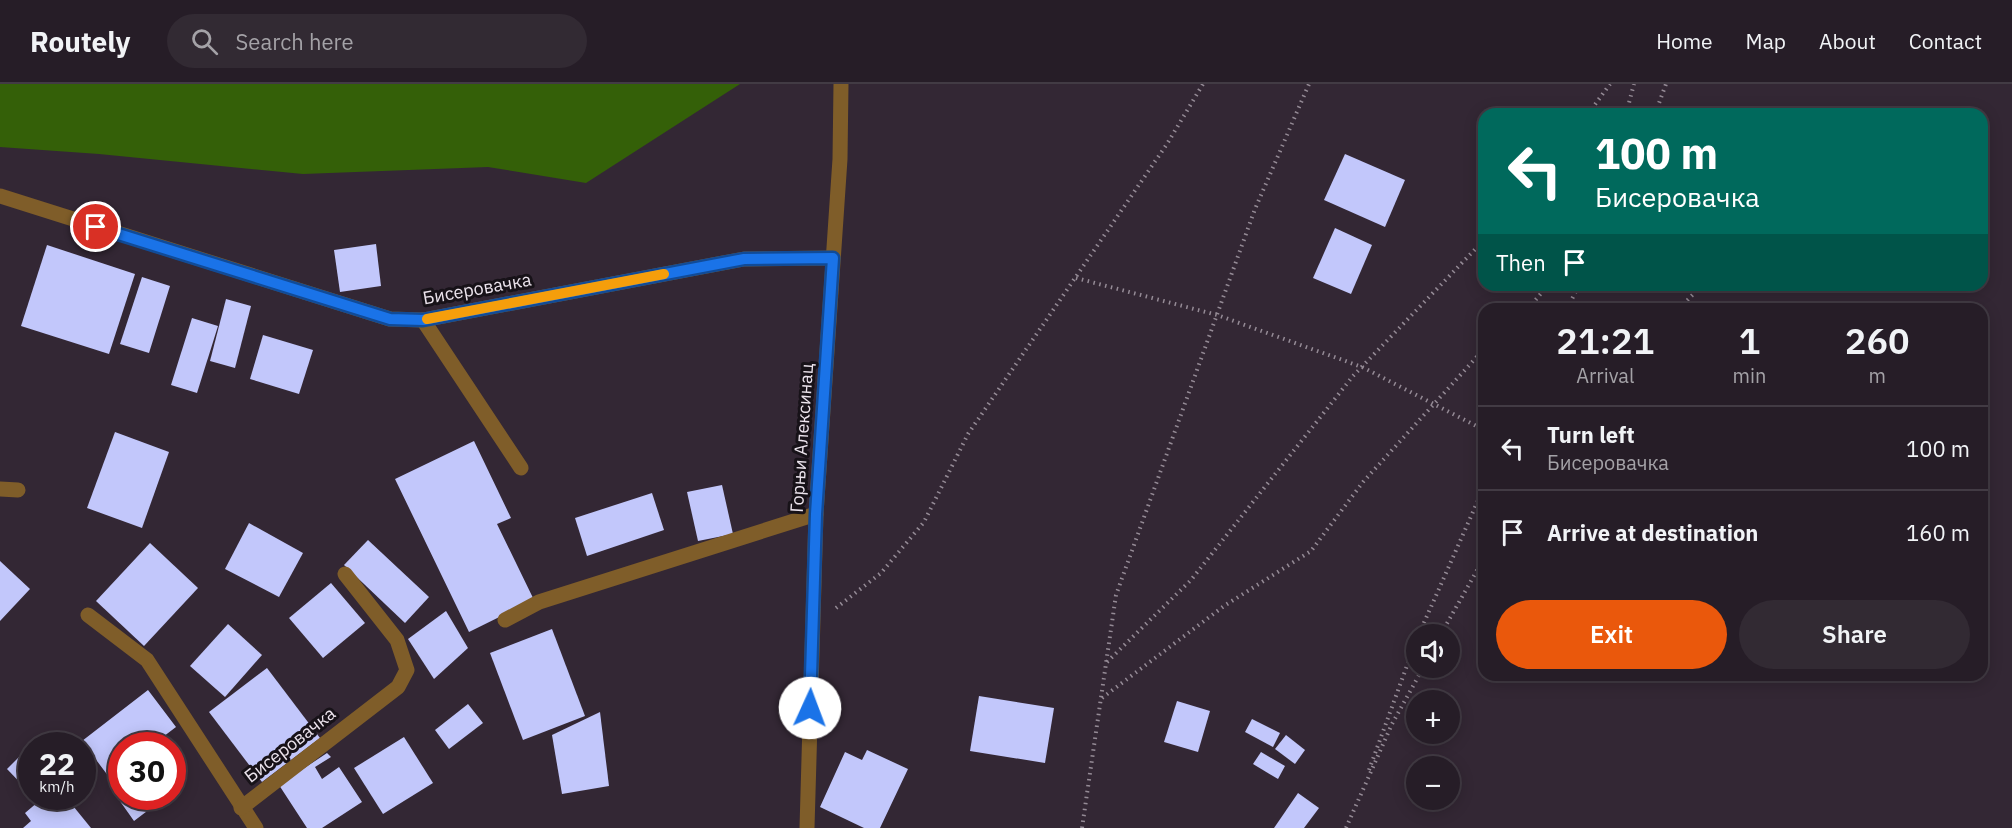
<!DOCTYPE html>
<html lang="en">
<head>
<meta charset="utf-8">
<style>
	body { margin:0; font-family:"IBM Plex Sans",sans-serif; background:#322a33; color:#f1f3f6; height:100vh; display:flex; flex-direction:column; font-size:22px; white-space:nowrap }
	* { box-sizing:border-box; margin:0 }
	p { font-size:20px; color:#a4a2a7 }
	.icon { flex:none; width:33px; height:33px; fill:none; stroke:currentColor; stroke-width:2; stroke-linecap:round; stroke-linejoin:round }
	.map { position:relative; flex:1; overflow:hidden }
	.side { position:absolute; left:1478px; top:219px; width:510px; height:378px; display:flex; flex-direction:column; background:#261d27; border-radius:18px; box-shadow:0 3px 15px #0003,0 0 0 2px #423b44 }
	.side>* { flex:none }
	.guide { position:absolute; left:1478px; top:24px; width:510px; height:183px; border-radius:18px; box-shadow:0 3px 15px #0003,0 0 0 2px #423b44; background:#00695c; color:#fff; overflow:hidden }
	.fabs { position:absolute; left:1406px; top:540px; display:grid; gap:12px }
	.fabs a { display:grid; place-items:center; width:54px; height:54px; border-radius:50%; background:#261d27; box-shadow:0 3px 15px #0003,0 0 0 2px #423b44; font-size:30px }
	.speed { position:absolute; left:18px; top:648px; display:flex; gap:12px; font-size:30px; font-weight:700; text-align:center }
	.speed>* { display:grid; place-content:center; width:78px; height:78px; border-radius:50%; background:#261d27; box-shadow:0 3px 15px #0003,0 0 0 2px #423b44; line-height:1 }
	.speed small { font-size:15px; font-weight:400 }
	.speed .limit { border:9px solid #d22; background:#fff; color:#111 }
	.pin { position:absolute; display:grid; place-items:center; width:51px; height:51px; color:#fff; margin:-26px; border:3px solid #fff; border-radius:50%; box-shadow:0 2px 6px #0007 }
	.me { position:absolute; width:66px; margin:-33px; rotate:2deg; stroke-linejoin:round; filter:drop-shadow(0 0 4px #0008) }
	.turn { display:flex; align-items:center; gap:21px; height:126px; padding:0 18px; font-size:27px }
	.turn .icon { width:78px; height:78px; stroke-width:2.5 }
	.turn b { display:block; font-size:42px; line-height:51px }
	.then { display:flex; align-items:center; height:57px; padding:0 18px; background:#0003; gap:12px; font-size:22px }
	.eta { display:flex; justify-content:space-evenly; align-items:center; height:102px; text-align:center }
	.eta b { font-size:36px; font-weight:600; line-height:42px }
	.button { display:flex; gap:12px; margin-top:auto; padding:12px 18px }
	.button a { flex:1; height:69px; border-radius:36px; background:#ea580c; color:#fff; font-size:24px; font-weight:600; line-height:69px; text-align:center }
	.button a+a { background:#322a33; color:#f1f3f6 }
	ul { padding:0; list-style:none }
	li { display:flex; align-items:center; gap:18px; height:84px; padding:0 18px; border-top:2px solid #423b44 }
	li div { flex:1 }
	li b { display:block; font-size:22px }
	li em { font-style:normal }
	header { display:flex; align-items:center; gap:36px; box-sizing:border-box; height:84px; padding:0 30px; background:#261d27; border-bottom:2px solid #423b44 }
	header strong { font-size:28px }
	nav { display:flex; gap:33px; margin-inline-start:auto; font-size:21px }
	.search { width:420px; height:54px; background:#322a33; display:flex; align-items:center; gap:15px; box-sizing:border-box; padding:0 21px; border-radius:33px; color:#a4a2a7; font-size:22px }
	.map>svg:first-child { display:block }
	.forest { fill:#346008 }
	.building { fill:#c2c7fb }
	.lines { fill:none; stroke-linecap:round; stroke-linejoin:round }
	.path { stroke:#958b96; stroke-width:4; stroke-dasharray:1.5 4.5; stroke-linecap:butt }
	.minor { stroke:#7f5d29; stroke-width:15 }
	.route-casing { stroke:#114b97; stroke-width:15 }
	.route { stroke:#1a73e8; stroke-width:10 }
	.slow { stroke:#f59e0b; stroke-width:10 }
	.labels { text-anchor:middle; stroke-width:6; stroke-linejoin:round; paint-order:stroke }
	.street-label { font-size:18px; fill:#ece4ed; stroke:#171218 }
</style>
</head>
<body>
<header>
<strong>Routely</strong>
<div class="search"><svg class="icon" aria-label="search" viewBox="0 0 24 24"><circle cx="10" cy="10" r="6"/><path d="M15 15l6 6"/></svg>Search here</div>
<nav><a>Home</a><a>Map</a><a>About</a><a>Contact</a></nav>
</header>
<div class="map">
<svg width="2012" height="744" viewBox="0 0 2012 744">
	<rect width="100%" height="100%" fill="#332734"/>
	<polygon class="forest" points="0,0 740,0 586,99 488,83 303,90 99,70 0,63"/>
	<g class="building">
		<polygon points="1345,70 1405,96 1385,143 1324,116"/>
		<polygon points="1335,144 1372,161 1351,210 1313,194"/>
		<polygon points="376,160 381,202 340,208 334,166"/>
		<polygon points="47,161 135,190 109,270 21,242"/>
		<polygon points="142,193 170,202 149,269 120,260"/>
		<polygon points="226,215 251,222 235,284 210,277"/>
		<polygon points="192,234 218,242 197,309 171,301"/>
		<polygon points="263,251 313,266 299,310 250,295"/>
		<polygon points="115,348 169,368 142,444 87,424"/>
		<polygon points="474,357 511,434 497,440 534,516 469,548 395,395"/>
		<polygon points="722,401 733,450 698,457 687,408"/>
		<polygon points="652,409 664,446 587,472 575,434"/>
		<polygon points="249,439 303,469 279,513 225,485"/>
		<polygon points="368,456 429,513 405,539 344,481"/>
		<polygon points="150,459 198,504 144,562 96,517"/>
		<polygon points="0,477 30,505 0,537"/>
		<polygon points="331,499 365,539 323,574 289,534"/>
		<polygon points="446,527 468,564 434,595 408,555"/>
		<polygon points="228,540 262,571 225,613 190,582"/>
		<polygon points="552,545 585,632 523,656 490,569"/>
		<polygon points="267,584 320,654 262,698 209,628"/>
		<polygon points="148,606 176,643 151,662 122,662 122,684 109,693 82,657"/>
		<polygon points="979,612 1054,624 1045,679 970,667"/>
		<polygon points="1177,617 1210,627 1198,668 1164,658"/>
		<polygon points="468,620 483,639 449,665 435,646"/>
		<polygon points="600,628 609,702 562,710 552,651"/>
		<polygon points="1252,635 1280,649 1273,663 1245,648"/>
		<polygon points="1286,651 1305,666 1295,680 1275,665"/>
		<polygon points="404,653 433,699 383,730 354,684"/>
		<polygon points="867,666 908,685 880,744 864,744 820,723 845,668 862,676"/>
		<polygon points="25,667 32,673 32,711 7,685"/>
		<polygon points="1261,668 1285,682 1278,695 1253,680"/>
		<polygon points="327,669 331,673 315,683 322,695 339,683 362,718 322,744 307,744 279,701"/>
		<polygon points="172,679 186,698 172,708"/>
		<polygon points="122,695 122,712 167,712 134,737 110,703"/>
		<polygon points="1298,709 1319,724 1304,744 1274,744"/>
		<polygon points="45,712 65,712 91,744 23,744 31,737 25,729"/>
	</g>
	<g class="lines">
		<g class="path">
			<polyline points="1588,30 1610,0"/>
			<polyline points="1626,30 1634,0"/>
			<polyline points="1655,30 1666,0"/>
			<polyline points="1076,194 1217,231 1362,283 1484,346"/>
			<polyline points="1528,225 1548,201"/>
			<polyline points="1567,225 1579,201"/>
			<polyline points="1679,225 1702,201"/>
			<polyline points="836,524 881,489 924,438 968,350 1167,60 1203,0"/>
			<polyline points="1419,550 1484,403"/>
			<polyline points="1441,550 1484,474"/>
			<polyline points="1107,578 1191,496 1353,292 1484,156"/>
			<polyline points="1102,614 1224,522 1311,467 1363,398 1484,265"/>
			<polyline points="1369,686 1416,557"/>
			<polyline points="1082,744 1116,511 1255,125 1309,0"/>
			<polyline points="1346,744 1392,640 1423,584"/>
		</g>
		<g class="minor">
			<polyline points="0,112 390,235 423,236 744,175 833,174"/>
			<polyline points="423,236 521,384"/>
			<polyline points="0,405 18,406"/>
			<polyline points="88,531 147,576 256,744"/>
			<polyline points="505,536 539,518 816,430"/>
			<polyline points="241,724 398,603 407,586 397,556 345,490"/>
			<polyline points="807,744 816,430 840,75 841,0"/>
		</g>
	</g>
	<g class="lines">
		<g class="route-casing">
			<polyline id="route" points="96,143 390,235 423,236 744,175 833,174 816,430 810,624"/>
		</g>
		<use href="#route" class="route"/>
		<polyline class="slow" points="427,235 664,190"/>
	</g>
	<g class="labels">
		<g class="street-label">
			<text transform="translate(477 205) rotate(-10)" y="6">Бисеровачка</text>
			<text transform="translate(802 354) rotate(-86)" y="6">Горњи Алексинац</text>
			<text transform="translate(290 661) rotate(-38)" y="6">Бисеровачка</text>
		</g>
	</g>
</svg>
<div class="fabs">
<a><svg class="icon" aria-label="sound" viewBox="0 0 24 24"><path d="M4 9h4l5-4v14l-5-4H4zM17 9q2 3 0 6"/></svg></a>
<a>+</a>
<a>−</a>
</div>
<div class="speed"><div>22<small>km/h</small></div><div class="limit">30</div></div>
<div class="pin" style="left:96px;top:143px;background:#d93025"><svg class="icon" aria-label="arrive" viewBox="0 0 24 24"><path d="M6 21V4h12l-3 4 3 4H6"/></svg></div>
<svg class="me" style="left:810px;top:624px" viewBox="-20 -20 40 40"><circle r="19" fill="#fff"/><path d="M0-13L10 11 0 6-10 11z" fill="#1a73e8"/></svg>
<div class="guide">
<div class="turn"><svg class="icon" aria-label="left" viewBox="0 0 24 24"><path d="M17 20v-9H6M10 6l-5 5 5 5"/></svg><div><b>100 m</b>Бисеровачка</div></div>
<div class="then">Then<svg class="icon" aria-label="arrive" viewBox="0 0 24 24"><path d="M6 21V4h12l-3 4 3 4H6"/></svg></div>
</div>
<section class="side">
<div class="eta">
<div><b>21:21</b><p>Arrival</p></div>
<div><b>1</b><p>min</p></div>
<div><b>260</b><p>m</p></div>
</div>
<ul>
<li><svg class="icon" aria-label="left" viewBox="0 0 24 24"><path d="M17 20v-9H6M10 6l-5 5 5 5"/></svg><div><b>Turn left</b><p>Бисеровачка</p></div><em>100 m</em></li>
<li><svg class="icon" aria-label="arrive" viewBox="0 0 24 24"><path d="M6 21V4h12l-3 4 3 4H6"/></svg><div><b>Arrive at destination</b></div><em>160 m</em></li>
</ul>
<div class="button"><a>Exit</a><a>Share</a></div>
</section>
</div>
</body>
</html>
